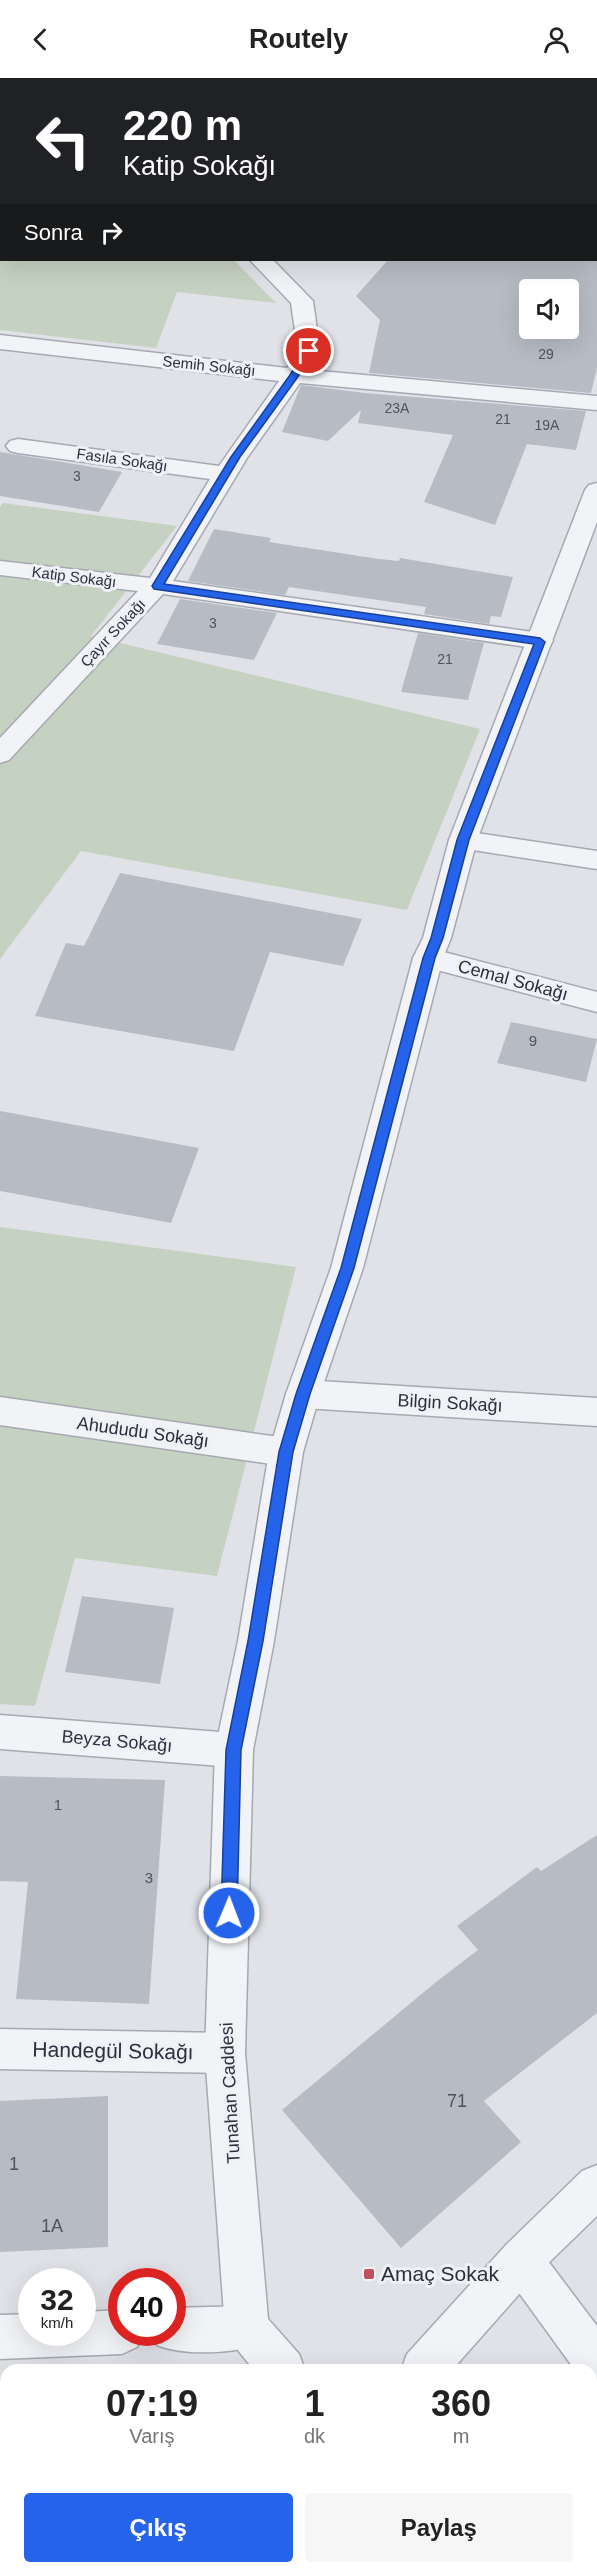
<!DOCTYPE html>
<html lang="tr">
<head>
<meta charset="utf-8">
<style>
	body { margin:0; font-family:Arial,sans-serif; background:#f6f6f6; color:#222; height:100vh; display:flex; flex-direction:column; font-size:22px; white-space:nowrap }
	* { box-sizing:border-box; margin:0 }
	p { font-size:20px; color:#767676 }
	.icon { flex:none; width:33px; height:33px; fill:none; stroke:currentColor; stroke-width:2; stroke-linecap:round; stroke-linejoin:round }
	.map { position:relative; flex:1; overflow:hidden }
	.panel { position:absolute; left:0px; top:2286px; width:597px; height:210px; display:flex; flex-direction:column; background:#fff; border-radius:18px 18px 0 0; box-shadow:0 6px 24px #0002 }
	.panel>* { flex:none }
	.hud { position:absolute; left:0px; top:0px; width:597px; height:183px; box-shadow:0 6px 24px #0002; background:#202124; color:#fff; overflow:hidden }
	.controls { position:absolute; left:519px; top:201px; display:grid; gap:12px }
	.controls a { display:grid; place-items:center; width:60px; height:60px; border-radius:6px; background:#fff; box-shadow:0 6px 24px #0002; font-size:30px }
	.speed { position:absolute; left:18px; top:2190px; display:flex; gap:12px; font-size:30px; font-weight:700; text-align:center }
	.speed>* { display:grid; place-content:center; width:78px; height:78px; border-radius:50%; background:#fff; box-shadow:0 6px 24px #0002; line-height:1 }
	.speed small { font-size:15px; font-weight:400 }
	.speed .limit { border:9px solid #d22; background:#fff; color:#111 }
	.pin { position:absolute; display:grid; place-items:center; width:51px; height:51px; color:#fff; margin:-26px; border:3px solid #fff; border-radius:50%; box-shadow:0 2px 6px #0007 }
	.me { position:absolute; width:66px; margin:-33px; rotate:1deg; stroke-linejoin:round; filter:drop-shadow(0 0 4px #0008) }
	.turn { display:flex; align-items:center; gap:21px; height:126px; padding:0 24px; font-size:27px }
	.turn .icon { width:78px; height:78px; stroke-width:2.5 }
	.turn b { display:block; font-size:42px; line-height:51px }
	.then { display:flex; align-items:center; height:57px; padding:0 24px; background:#0003; gap:12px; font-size:22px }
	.eta { display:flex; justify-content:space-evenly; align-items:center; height:102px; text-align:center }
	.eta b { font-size:36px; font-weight:700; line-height:42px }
	.primary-button { display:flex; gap:12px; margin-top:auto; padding:12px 24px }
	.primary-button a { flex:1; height:69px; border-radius:6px; background:#2563eb; color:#fff; font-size:24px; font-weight:700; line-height:69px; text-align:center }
	.primary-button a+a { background:#f6f6f6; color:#222 }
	header { display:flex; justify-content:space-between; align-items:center; height:78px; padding:0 24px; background:#fff; font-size:27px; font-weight:700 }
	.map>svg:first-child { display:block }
	.green { fill:#c5d1c1 }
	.building { fill:#b7bcc4; fill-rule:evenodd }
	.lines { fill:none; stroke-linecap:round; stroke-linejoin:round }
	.service-casing { stroke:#a6a9b2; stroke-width:3 }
	.minor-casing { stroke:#a6a9b2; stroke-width:3 }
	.tertiary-casing { stroke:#a6a9b2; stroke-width:3 }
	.service { fill:#f2f3f6; fill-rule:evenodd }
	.minor { fill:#f2f3f6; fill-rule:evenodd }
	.tertiary { fill:#f2f3f6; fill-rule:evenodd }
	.route { fill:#2563eb; stroke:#184099; stroke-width:1.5 }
	.poi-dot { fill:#c34e5c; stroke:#eff1f5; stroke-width:2 }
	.labels { text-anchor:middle; stroke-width:6; stroke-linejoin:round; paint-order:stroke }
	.far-number-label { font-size:14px; fill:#4d5360 }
	.far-street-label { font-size:15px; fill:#2a303e; stroke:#eff1f5 }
	.number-label { font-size:15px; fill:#4d5360 }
	.street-label { font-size:18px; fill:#2a303e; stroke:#eff1f5 }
	.near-number-label { font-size:18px; fill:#4d5360 }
	.near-street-label { font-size:21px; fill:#2a303e; stroke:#eff1f5 }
	.near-poi-label { font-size:21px; fill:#2a303e; stroke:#eff1f5; text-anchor:start }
</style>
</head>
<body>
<header><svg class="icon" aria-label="back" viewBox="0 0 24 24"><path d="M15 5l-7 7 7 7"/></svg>Routely<svg class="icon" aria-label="person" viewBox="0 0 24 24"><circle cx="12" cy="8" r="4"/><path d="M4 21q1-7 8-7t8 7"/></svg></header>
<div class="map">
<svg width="597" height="2496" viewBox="0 0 597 2496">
	<rect width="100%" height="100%" fill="#e0e2e8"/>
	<g class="green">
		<polygon points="0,123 2,182 234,182 276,225 177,214 156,270 0,252"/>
		<polygon points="3,425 177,448 91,558 480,651 407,832 81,773 0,881 0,429"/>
		<polygon points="0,1149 296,1189 217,1498 75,1480 35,1628 0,1626"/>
	</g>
	<g class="building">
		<path d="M388,182H597V290L591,315L369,295L380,242L356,218ZM530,212H568V250H530Z"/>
		<polygon points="301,307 365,315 586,333 576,372 527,366 495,447 424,424 453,357 358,345 361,332 328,363 282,354"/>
		<polygon points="0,374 62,384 122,394 99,434 0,418"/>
		<polygon points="214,451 271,460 269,464 379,481 399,483 400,480 513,499 501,539 491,538 489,546 424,536 426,529 289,509 285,517 188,503"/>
		<polygon points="180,521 277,535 254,582 157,566"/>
		<polygon points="418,555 484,565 468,622 401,614"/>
		<polygon points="120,795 362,841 343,888 270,874 234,973 35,938 66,865 84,868"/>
		<polygon points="511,944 597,961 586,1004 497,985"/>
		<polygon points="0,1033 199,1070 171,1145 0,1113"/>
		<polygon points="82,1518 174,1530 160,1606 65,1594"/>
		<polygon points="0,1698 165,1702 149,1926 16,1921 28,1804 0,1803"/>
		<polygon points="597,1757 597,1935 484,2023 521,2064 401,2170 282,2032 436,1904 478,1872 457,1848 537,1789 541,1793"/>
		<polygon points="108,2018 108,2169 0,2174 0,2023"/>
	</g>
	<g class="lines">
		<g class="service-casing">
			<g id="service">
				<polygon points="409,0 424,0 408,2"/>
				<polygon points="493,0 511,0 512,2 494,2"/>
			</g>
		</g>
		<g class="minor-casing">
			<g id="minor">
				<polygon points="60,0 80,0 81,2 61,2"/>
				<polygon points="250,182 273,182 313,223 320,273 309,292 597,318 597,332 300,305 247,380 173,503 540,555 549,557 553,563 549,569 540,571 163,516 9,682 0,685 0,660 138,513 0,497 0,483 150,500 210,401 18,375 10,373 6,368 10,363 18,361 219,388 279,303 0,271 0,257 287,290 298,273 291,225"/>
				<polygon points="463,753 597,773 597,791 453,769 449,762 453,755"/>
				<polygon points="428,870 597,914 597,934 418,887 413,880 418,873"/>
				<polygon points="303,1302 597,1320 597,1348 303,1330 291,1326 286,1316 291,1306"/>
				<polygon points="0,1319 286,1360 298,1364 303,1374 298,1384 286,1388 0,1347"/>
				<polygon points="0,1637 234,1655 247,1660 253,1672 247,1684 234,1689 0,1671"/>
				<polygon points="0,1951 225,1955 239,1961 245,1975 239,1989 225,1995 0,1991"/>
				<polygon points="521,2160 536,2167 597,2248 597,2307 591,2305 591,2292 575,2292 506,2197 499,2182 506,2167"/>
				<path d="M247,2228L262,2235L269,2250L262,2265C236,2276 183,2278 157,2267L151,2254H172V2230Z"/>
				<polygon points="122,2232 122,2254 144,2254 137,2269 122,2276 0,2281 0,2237 32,2236 32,2254 82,2254 82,2234"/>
			</g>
		</g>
		<g class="tertiary-casing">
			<g id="tertiary">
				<polygon points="353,0 373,0 374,2 354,2"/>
				<rect x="596" y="99" width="1" height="12"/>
				<polygon points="597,405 597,444 477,762 451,860 443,880 363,1190 320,1316 303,1374 274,1563 253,1672 245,1975 268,2241 299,2276 305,2292 254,2292 232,2265 225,2250 205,1975 215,1672 238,1563 269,1374 286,1316 331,1190 413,880 423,860 449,762 585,412 589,407"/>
				<polygon points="597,2087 597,2138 536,2197 452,2292 401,2292 407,2276 506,2167 582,2093"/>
				<polygon points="221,2490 271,2490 269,2496 219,2496"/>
			</g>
		</g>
		<use href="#service" class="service"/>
		<use href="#minor" class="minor"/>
		<use href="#tertiary" class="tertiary"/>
	</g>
	<polygon class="route" points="306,271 314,273 297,300 240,379 164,506 540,560 545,564 469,762 443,860 435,880 354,1190 310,1316 293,1374 263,1563 241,1672 237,1835 235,1841 229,1843 223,1841 221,1835 226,1672 248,1563 279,1374 296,1316 341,1190 423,880 431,860 457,762 534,566 154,511 152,508 231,379 290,297"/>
	<rect class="poi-dot" x="363" y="2190" width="12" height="12" rx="3"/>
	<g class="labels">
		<g class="far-number-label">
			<text x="546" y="281">29</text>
			<text x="397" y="335">23A</text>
			<text x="503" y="346">21</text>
			<text x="547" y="352">19A</text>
			<text x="77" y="403">3</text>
			<text x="213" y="550">3</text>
			<text x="445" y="586">21</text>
		</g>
		<g class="far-street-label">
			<text transform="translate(209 288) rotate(6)" y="5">Semih Sokağı</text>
			<text transform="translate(122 382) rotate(8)" y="5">Fasıla Sokağı</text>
			<text transform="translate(74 499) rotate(7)" y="5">Katip Sokağı</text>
			<text transform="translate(113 555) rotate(-47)" y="5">Çayır Sokağı</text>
		</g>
		<g class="number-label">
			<text x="533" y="968">9</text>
			<text x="58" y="1732">1</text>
			<text x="149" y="1805">3</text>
		</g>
		<g class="street-label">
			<text transform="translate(513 902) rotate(15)" y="6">Cemal Sokağı</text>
			<text transform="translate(450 1325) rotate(3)" y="6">Bilgin Sokağı</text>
			<text transform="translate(143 1354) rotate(8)" y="6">Ahududu Sokağı</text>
			<text transform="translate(117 1663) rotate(5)" y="6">Beyza Sokağı</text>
			<text transform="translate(230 2015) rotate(-93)" y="6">Tunahan Caddesi</text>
		</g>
		<g class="near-number-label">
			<text x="457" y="2029">71</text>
			<text x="14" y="2092">1</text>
			<text x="52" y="2154">1A</text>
		</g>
		<g class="near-street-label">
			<text transform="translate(113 1973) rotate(1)" y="7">Handegül Sokağı</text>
		</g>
		<g class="near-poi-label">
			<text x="381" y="2203">Amaç Sokak</text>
		</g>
	</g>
</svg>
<div class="controls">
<a><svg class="icon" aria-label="sound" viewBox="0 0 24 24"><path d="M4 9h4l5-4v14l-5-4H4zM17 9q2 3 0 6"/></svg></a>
</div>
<div class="speed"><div>32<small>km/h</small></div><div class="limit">40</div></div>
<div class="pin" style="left:309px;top:273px;background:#d93025"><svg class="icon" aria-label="arrive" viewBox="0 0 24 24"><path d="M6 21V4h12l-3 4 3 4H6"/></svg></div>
<svg class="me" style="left:229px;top:1835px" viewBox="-20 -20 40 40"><circle r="17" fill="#2563eb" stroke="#fff" stroke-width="3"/><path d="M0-11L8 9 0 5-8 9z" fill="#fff"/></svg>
<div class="hud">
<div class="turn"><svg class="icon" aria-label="left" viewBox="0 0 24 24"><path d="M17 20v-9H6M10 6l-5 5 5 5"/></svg><div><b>220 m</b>Katip Sokağı</div></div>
<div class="then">Sonra<svg class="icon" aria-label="right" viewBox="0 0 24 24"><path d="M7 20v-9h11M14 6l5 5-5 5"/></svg></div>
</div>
<section class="panel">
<div class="eta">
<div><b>07:19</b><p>Varış</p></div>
<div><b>1</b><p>dk</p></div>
<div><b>360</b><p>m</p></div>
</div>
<div class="primary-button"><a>Çıkış</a><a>Paylaş</a></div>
</section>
</div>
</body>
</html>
